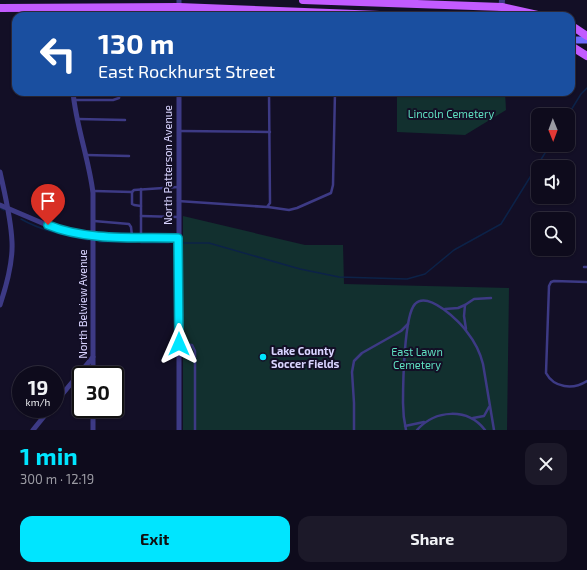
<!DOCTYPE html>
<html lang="en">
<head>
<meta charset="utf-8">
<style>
	body { margin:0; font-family:"Exo 2",sans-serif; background:#1c1929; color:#f1f3f6; height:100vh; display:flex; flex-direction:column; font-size:15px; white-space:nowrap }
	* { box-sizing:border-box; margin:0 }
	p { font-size:13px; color:#9b9ba3 }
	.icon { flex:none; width:22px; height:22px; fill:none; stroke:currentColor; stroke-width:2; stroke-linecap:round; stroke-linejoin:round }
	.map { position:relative; height:430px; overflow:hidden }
	.drawer { display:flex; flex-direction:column; background:#0e0b1c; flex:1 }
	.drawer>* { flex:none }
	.top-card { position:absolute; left:12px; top:12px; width:563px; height:84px; border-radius:12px; box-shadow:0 1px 3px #0004,0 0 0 1px #2e2b3b; background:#1a4fa0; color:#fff; overflow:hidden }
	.needle { width:26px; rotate:179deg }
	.tools { position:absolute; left:531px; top:108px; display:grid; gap:8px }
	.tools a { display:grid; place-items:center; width:44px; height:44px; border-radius:8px; background:#0e0b1c; box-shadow:0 1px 3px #0004,0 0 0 1px #2e2b3b; font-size:20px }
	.speed { position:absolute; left:12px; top:366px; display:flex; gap:8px; font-size:20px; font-weight:700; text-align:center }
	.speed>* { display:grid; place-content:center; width:52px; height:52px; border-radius:50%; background:#0e0b1c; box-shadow:0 1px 3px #0004,0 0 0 1px #2e2b3b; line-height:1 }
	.speed small { font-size:10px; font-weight:400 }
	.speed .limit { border:2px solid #111; border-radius:6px; background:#fff; color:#111 }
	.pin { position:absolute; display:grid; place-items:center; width:34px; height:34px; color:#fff; margin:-41px -17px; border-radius:50% 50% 50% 0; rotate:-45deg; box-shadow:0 0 4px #0007 }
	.pin .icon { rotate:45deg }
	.me { position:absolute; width:44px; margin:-22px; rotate:0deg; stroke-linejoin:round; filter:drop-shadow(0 0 3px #0008) }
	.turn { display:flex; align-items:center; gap:14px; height:84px; padding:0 20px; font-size:18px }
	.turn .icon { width:52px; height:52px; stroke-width:2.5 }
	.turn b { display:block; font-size:28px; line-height:34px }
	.round { display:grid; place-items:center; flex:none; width:42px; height:42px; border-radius:12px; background:#1c1929 }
	.overview { display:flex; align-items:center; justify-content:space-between; height:68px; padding:0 20px }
	h1 { font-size:24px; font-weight:700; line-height:30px; color:#00e5ff }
	.action { display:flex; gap:8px; margin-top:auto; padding:8px 20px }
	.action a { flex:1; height:46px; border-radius:12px; background:#00e5ff; color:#111; font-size:16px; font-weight:700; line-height:46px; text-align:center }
	.action a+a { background:#1c1929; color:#f1f3f6 }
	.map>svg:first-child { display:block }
	.green { fill:#12302f }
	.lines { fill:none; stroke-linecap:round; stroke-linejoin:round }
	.stream { stroke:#0c2248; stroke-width:1.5 }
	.service { stroke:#3d3a85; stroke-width:2.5 }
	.minor { stroke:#3d3a85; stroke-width:5 }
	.tertiary { stroke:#3d3a85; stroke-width:6 }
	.secondary { stroke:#6f6bff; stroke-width:7 }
	.primary { stroke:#c25bff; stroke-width:8 }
	.route-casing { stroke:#0095a6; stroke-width:10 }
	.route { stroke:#00e5ff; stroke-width:7 }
	.poi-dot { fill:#00e5ff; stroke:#130f26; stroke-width:1.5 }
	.labels { text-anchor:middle; stroke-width:4; stroke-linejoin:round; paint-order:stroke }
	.park-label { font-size:11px; fill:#5fe0c0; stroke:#130f26 }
	.street-label { font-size:11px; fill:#d9d4ff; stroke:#130f26 }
	.poi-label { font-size:11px; font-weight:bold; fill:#d9d4ff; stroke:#130f26; text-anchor:start }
</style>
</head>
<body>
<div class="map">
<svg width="587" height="430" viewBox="0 0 587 430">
	<rect width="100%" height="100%" fill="#130f26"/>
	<g class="green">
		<polygon points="397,92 505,92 506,110 465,135 397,132"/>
		<polygon points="183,216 305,245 343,245 344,284 509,288 507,430 183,430"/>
	</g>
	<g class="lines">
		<g class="stream">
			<polyline points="568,115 581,94 587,88"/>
			<polyline points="0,208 4,210"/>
			<path d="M21,219C42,231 64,235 88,240"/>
			<polyline points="99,242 136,242"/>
			<polyline points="141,243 169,243"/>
			<polyline points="184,243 209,243 300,269 339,277 407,279 425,274 454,250 501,224 550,145"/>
		</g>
		<g class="service">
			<polyline points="139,92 139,94"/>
			<polyline points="74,100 113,100 119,98 120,92"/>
			<polyline points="78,119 125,120"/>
			<polyline points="179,131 270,132"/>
			<polyline points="86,155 129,156"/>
			<polyline points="141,189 141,236"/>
			<polyline points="94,191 132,192 134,190 178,187"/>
			<polyline points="132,192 132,204 134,205 141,206"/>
			<polyline points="178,201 267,207 270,203 269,92"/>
			<polyline points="268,207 289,210 297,208 331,193 333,185 335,92"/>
			<polyline points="141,216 178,217"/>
			<polyline points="94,221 129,224 131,227 132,236"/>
			<polyline points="584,267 587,267"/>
			<path d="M587,282L554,281L551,282L549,286L546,373C554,388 573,390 587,381"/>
			<polyline points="445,309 458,308 465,305"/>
			<polyline points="466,329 464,316 465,305 474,299 491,298"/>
			<polyline points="179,344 192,345 195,351 195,430"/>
			<polyline points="473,418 484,416 489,407"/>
			<polyline points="405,426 424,422"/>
			<polyline points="354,430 354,403 352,372 354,361 362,353 401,331 408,324"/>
			<path d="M406,430C404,421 403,412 403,403C403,385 404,315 415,304C428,290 460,322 467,332C475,342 480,352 483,364L494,430"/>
			<path d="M417,430C435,410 467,407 485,430"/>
		</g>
		<g class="minor">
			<polyline points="215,11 229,16"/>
			<polyline points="179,16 179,0"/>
			<path d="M73,92C76,126 89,159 93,193V375"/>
			<polyline points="179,92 179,430"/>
			<path d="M0,172C5,195 11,218 12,242C13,261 6,287 0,305"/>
			<polyline points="0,205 61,231 93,236 178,238"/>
			<polyline points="55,403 93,357"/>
			<polyline points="93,409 93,430"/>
			<polyline points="33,430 50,409"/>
		</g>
		<polyline class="tertiary" points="501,16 502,0"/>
		<polyline class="secondary" points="571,40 587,40"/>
		<g class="primary">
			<polyline points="303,0 502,7 542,16"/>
			<polyline points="0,8 179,7 405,16"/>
			<polyline points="571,26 575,28 587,36"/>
			<polyline points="571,46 587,56"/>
		</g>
	</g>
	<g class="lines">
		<g class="route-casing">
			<path id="route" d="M48,225C86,241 137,237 178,238L179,344"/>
		</g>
		<use href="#route" class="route"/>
	</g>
	<circle class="poi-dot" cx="263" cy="357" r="4"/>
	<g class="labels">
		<g class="park-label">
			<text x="451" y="118">Lincoln Cemetery</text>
			<text x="417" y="356">East Lawn<tspan x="417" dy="13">Cemetery</tspan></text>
		</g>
		<g class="street-label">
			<text transform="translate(168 165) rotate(-90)" y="4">North Patterson Avenue</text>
			<text transform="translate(83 304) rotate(-90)" y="4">North Belview Avenue</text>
		</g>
		<g class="poi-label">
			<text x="271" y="355">Lake County<tspan x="271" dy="13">Soccer Fields</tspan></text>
		</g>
	</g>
</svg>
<div class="tools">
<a><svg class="needle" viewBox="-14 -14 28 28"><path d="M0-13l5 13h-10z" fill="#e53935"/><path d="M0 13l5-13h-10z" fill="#9b9ba3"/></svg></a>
<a><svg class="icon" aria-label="sound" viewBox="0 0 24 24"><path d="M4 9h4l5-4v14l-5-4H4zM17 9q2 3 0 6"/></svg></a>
<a><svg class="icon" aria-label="search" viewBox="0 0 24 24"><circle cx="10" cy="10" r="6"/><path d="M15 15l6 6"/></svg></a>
</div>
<div class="speed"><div>19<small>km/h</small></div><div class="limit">30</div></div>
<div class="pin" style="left:48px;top:225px;background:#d93025"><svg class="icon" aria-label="arrive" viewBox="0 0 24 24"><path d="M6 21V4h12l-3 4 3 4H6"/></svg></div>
<svg class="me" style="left:179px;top:344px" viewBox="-20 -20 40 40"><path d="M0-17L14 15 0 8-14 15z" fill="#00e5ff" stroke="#fff" stroke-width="4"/></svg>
<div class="top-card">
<div class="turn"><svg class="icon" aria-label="left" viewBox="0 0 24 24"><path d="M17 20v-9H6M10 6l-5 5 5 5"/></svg><div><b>130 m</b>East Rockhurst Street</div></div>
</div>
</div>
<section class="drawer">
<div class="overview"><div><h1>1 min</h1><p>300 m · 12:19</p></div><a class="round"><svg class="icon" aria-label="close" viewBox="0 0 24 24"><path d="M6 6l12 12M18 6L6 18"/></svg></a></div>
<div class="action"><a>Exit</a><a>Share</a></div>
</section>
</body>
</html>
